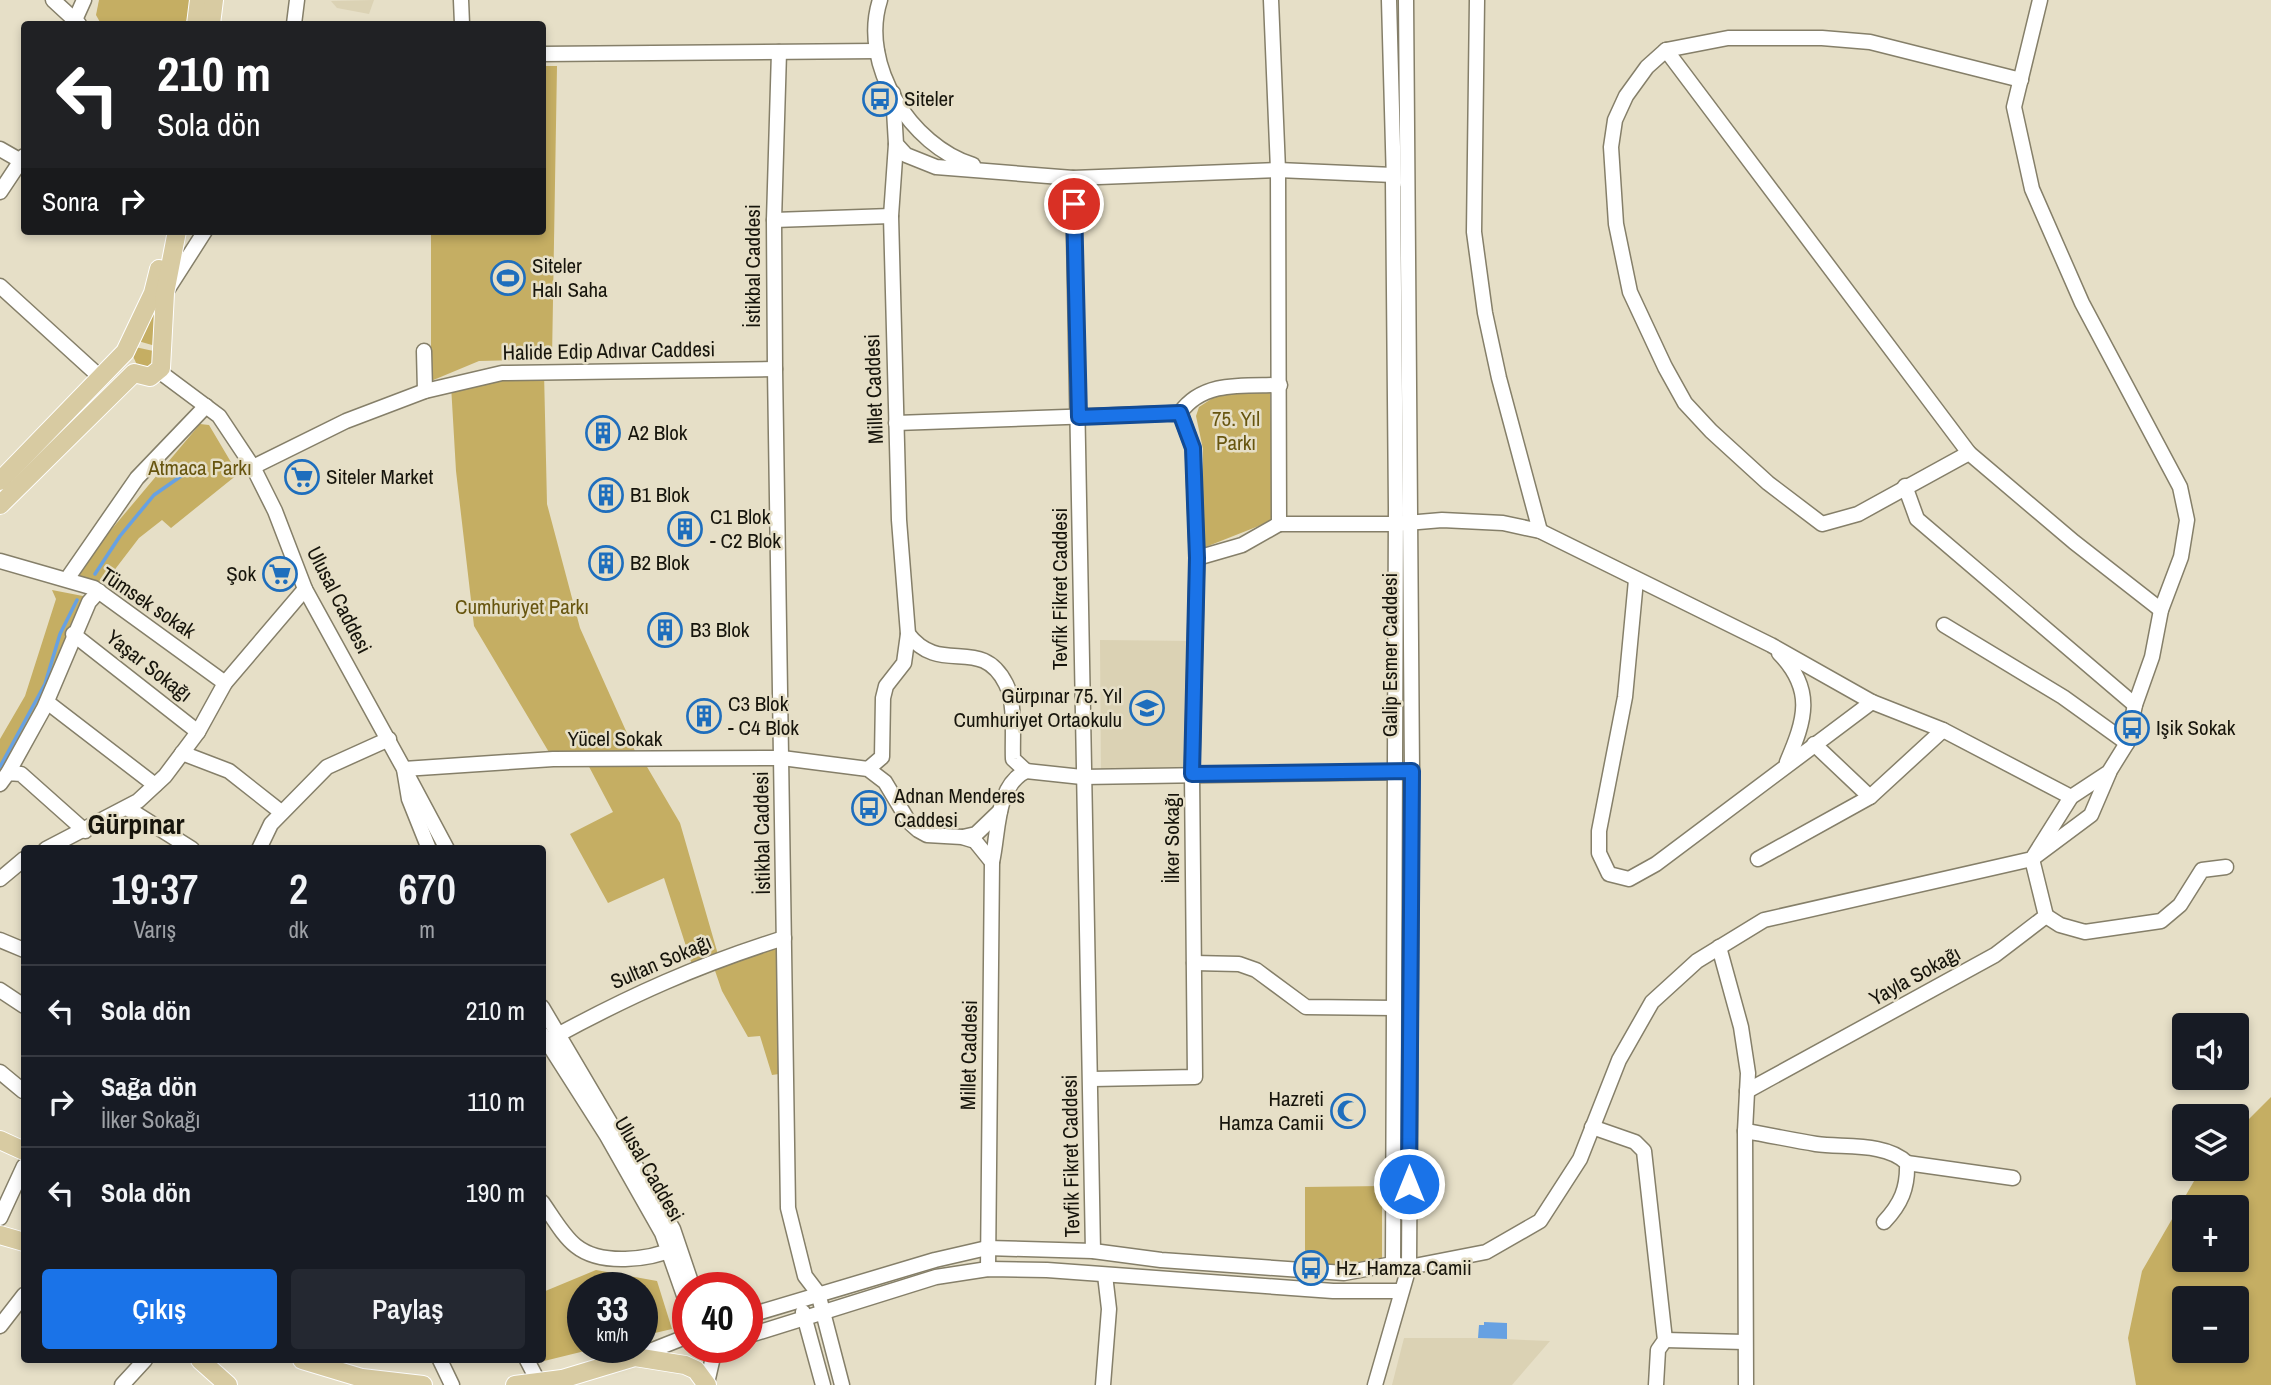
<!DOCTYPE html>
<html lang="tr">
<head>
<meta charset="utf-8">
<style>
	body { margin:0; font-family:"Archivo Narrow",sans-serif; background:#242831; color:#f1f3f6; height:100vh; display:flex; flex-direction:column; font-size:26px; white-space:nowrap }
	* { box-sizing:border-box; margin:0 }
	p { font-size:23px; color:#9ea1a6 }
	.icon { flex:none; width:38px; height:38px; fill:none; stroke:currentColor; stroke-width:2; stroke-linecap:round; stroke-linejoin:round }
	.map { position:relative; flex:1; overflow:hidden }
	.drawer { position:absolute; left:21px; top:845px; width:525px; height:518px; display:flex; flex-direction:column; background:#171b24; border-radius:7px; box-shadow:0 4px 10px #0003 }
	.drawer>* { flex:none }
	.guide { position:absolute; left:21px; top:21px; width:525px; height:214px; border-radius:7px; box-shadow:0 4px 10px #0003; background:#202124; color:#fff; overflow:hidden }
	.buttons { position:absolute; left:2172px; top:1013px; display:grid; gap:14px }
	.buttons a { display:grid; place-items:center; width:77px; height:77px; border-radius:7px; background:#171b24; box-shadow:0 4px 10px #0003; font-size:35px }
	.speed { position:absolute; left:567px; top:1272px; display:flex; gap:14px; font-size:35px; font-weight:700; text-align:center }
	.speed>* { display:grid; place-content:center; width:91px; height:91px; border-radius:50%; background:#171b24; box-shadow:0 4px 10px #0003; line-height:1 }
	.speed small { font-size:18px; font-weight:400 }
	.speed .limit { border:10px solid #d22; background:#fff; color:#111 }
	.pin { position:absolute; display:grid; place-items:center; width:60px; height:60px; color:#fff; margin:-30px; border:4px solid #fff; border-radius:50%; box-shadow:0 2px 7px #0007 }
	.me { position:absolute; width:77px; margin:-38px; rotate:0deg; stroke-linejoin:round; filter:drop-shadow(0 0 5px #0008) }
	.turn { display:flex; align-items:center; gap:24px; height:147px; padding:0 21px; font-size:32px }
	.turn .icon { width:91px; height:91px; stroke-width:2.5 }
	.turn b { display:block; font-size:49px; line-height:60px }
	.then { display:flex; align-items:center; height:66px; padding:0 21px; background:#0003; gap:14px; font-size:26px }
	.eta { display:flex; justify-content:space-evenly; align-items:center; height:119px; text-align:center }
	.eta b { font-size:42px; font-weight:600; line-height:49px }
	.action { display:flex; gap:14px; margin-top:auto; padding:14px 21px }
	.action a { flex:1; height:80px; border-radius:7px; background:#1a73e8; color:#fff; font-size:28px; font-weight:600; line-height:80px; text-align:center }
	.action a+a { background:#242831; color:#f1f3f6 }
	ul { padding:0; list-style:none }
	li { display:flex; align-items:center; gap:21px; height:91px; padding:0 21px; border-top:2px solid #363941 }
	li div { flex:1 }
	li b { display:block; font-size:26px }
	li em { font-style:normal }
	.map>svg:first-child { display:block }
	.built { fill:#dbd2b4 }
	.green { fill:#c5ae63; fill-rule:evenodd }
	.water { fill:#67a1e2 }
	.lines { fill:none; stroke-linecap:round; stroke-linejoin:round }
	.stream { stroke:#67a1e2; stroke-width:3.5 }
	.minor-casing { stroke:#857f69; stroke-width:17 }
	.major-casing { stroke:#fff; stroke-width:20 }
	.minor { stroke:#fff; stroke-width:14 }
	.major { stroke:#d8cba2; stroke-width:18 }
	.route-casing { stroke:#114b97; stroke-width:18 }
	.route { stroke:#1a73e8; stroke-width:12 }
	.labels { text-anchor:middle; stroke-width:5; stroke-linejoin:round; paint-order:stroke }
	.poi-label { font-size:21px; fill:#17150c; stroke:#e6dfc7; text-anchor:start }
	.street-label { font-size:21px; fill:#17150c; stroke:#e6dfc7 }
	.park-label { font-size:21px; fill:#67550f; stroke:#e6dfc7 }
	.district-label { font-size:28px; font-weight:bold; fill:#17150c; stroke:#e6dfc7 }
</style>
</head>
<body>
<div class="map">
<svg width="2271" height="1385" viewBox="0 0 2271 1385">
	<rect width="100%" height="100%" fill="#e6dfc7"/>
	<g class="built">
		<polygon points="374,0 369,14 337,8 331,1"/>
		<polygon points="1100,640 1195,641 1192,774 1101,777"/>
		<polygon points="1404,1338 1478,1338 1550,1341 1512,1385 1392,1385"/>
	</g>
	<g class="green">
		<polygon points="99,0 190,0 188,24 101,24 96,15"/>
		<polygon points="543,66 557,66 552,359 479,361 431,381 431,231 542,231"/>
		<polygon points="156,301 159,347 138,341"/>
		<polygon points="135,347 158,352 150,369 137,365 132,354"/>
		<polygon points="544,372 547,504 580,628 639,760 643,760 680,823 719,958 779,944 786,1073 772,1075 760,1036 748,1037 722,991 712,962 693,968 664,878 608,903 570,834 613,812 586,761 553,759 474,626 456,471 451,385"/>
		<polygon points="1222,392 1270,392 1274,520 1203,548 1203,449 1196,416 1199,407"/>
		<polygon points="200,424 209,425 238,474 171,528 162,520 139,538 103,585 80,576 79,568"/>
		<polygon points="52,590 88,597 47,702 0,784 0,739 25,696 56,599"/>
		<path d="M2271,1097V1385H2136L2128,1338L2142,1271L2201,1169H2236L2237,1131ZM2184,1208H2236V1260H2184ZM2184,1298H2236V1351H2184Z"/>
		<polygon points="1382,1186 1382,1259 1357,1265 1305,1264 1305,1187"/>
		<polygon points="596,1270 657,1281 672,1329 642,1336 642,1288 583,1288 583,1348 597,1348 536,1363 535,1360 542,1360 543,1292"/>
	</g>
	<polygon class="water" points="1484,1322 1507,1323 1507,1339 1478,1338 1479,1325 1484,1325"/>
	<g class="lines">
		<g class="stream">
			<polyline points="95,574 120,536 154,495 197,465"/>
			<polyline points="0,767 45,684 60,634 77,600"/>
		</g>
		<g class="minor-casing">
			<g id="minor">
				<polyline points="53,0 79,24"/>
				<polyline points="461,0 462,24"/>
				<path d="M880,0C859,65 911,146 973,165"/>
				<polyline points="1271,0 1278,170 1279,524 1395,524 1442,520 1503,523 1540,531 1771,645 1872,702 1943,730 2071,797"/>
				<polyline points="1389,0 1394,183"/>
				<polyline points="1477,0 1474,232 1485,313 1499,378 1540,531"/>
				<polyline points="75,20 84,0"/>
				<polyline points="294,24 297,0"/>
				<polyline points="1666,50 1969,453"/>
				<polyline points="779,52 774,220 775,369 788,1208 805,1276 818,1293 842,1385"/>
				<polyline points="542,54 877,51"/>
				<polyline points="2021,80 1870,42 1822,38 1728,38 1666,50 1647,67 1626,96 1615,120 1611,147 1616,224 1630,292 1665,367 1685,403 1711,431 1768,483 1822,524 1858,514 1969,453 2074,542 2161,610"/>
				<polyline points="893,93 896,144 906,155 936,167 1073,178 1278,170 1393,175"/>
				<polyline points="0,149 21,161"/>
				<polyline points="1073,178 1093,1251"/>
				<polyline points="1393,181 1396,508 1393,1264"/>
				<polyline points="0,192 24,156"/>
				<polyline points="774,220 891,216"/>
				<polyline points="0,286 100,377"/>
				<polyline points="166,292 205,231"/>
				<polyline points="424,351 425,391"/>
				<polyline points="161,368 164,375 219,416 253,467 275,511 305,589 404,769 409,799 429,849"/>
				<path d="M896,423L1180,413C1203,380 1245,386 1280,385"/>
				<polyline points="253,467 346,421 425,391 502,373 775,369"/>
				<polyline points="1905,486 1917,519 2135,705"/>
				<polyline points="1197,558 1242,545 1279,524"/>
				<polyline points="0,561 94,588 225,683"/>
				<polyline points="67,579 137,478 206,406"/>
				<polyline points="1636,580 1625,697 1599,831 1599,853 1609,874 1629,879 1656,864 1872,702"/>
				<polyline points="1944,625 2063,697 2127,743"/>
				<polyline points="73,634 198,732"/>
				<path d="M908,634C941,677 981,634 1006,684C1016,704 1012,738 1013,759L1026,771C995,787 999,832 992,862L988,1269"/>
				<path d="M1779,653C1815,690 1805,720 1787,762"/>
				<polyline points="47,702 155,785"/>
				<polyline points="1814,744 1870,797"/>
				<polyline points="182,753 229,771 281,812"/>
				<polyline points="404,769 553,759 782,758 868,769 885,782 909,822 918,830 927,835 962,837 975,841 992,862"/>
				<polyline points="868,769 882,757 883,698 886,686 904,663 908,634 899,520 891,216 896,144"/>
				<polyline points="1026,771 1082,777 1403,772"/>
				<polyline points="8,773 44,708 89,602 99,591"/>
				<polyline points="408,776 447,849"/>
				<polyline points="0,784 8,773 21,774 85,831"/>
				<polyline points="127,808 192,849"/>
				<polyline points="963,837 976,834 1000,811"/>
				<polyline points="46,849 138,801 165,776 198,732 225,683 305,589"/>
				<polyline points="259,849 271,824 327,767 389,739"/>
				<polyline points="1758,859 1870,797 1943,730"/>
				<polyline points="0,879 24,859"/>
				<polyline points="2046,916 2060,925 2085,932 2161,921 2180,905 2202,870 2226,867"/>
				<polyline points="0,940 24,950"/>
				<polyline points="1719,947 1741,1027 1748,1073 1745,1131 1746,1385"/>
				<polyline points="1194,963 1239,964 1256,970 1306,1007 1394,1008"/>
				<polyline points="0,990 24,1006"/>
				<polyline points="542,1007 673,1229 693,1288"/>
				<polyline points="542,1034 607,1136 662,1233 687,1304 685,1337"/>
				<path d="M552,1038C631,995 698,965 784,938"/>
				<polyline points="0,1072 23,1091"/>
				<polyline points="1092,1079 1195,1077 1192,774 1197,558 1193,448 1180,413"/>
				<polyline points="1747,1091 1995,955 2046,916 2032,859 2091,815 2109,773"/>
				<polyline points="1592,1127 1635,1142 1644,1151 1665,1340 1658,1350 1656,1385"/>
				<path d="M1745,1131C1769,1135 1792,1140 1816,1144C1843,1148 1886,1142 1907,1163C1908,1188 1901,1204 1884,1222"/>
				<polyline points="1907,1163 2013,1178"/>
				<path d="M542,1202C552,1216 563,1236 576,1246C601,1266 649,1260 676,1248"/>
				<polyline points="0,1218 24,1166"/>
				<polyline points="803,1312 823,1385"/>
				<polyline points="747,1316 935,1260 987,1248 1093,1251 1161,1260 1344,1273 1393,1264 1409,1267 1486,1252 1540,1221 1580,1159 1619,1060 1652,1002 1697,961 1764,920 2032,859 2071,797 2109,772 2127,743 2135,705 2152,657 2161,610 2181,557 2187,520 2180,487 2082,303 2032,189 2014,107 2040,0"/>
				<polyline points="0,1326 24,1295"/>
				<polyline points="747,1336 936,1277 988,1269 1047,1270 1333,1291 1401,1291"/>
				<polyline points="1665,1340 1745,1342"/>
				<polyline points="635,1357 688,1336"/>
				<polyline points="440,1360 452,1385"/>
				<polyline points="527,1360 540,1385"/>
				<polyline points="707,1383 713,1357 721,1348"/>
				<polyline points="122,1385 145,1360"/>
				<polyline points="1103,1385 1109,1309 1105,1275"/>
				<polyline points="1375,1385 1409,1267 1412,771 1406,0"/>
			</g>
		</g>
		<g class="major-casing">
			<g id="major">
				<polyline points="196,24 199,0"/>
				<polyline points="211,24 214,0"/>
				<polyline points="0,481 125,352 153,293 159,269"/>
				<polyline points="0,505 134,373 150,377 161,368 165,293 177,231"/>
				<polyline points="0,1140 24,1151"/>
				<polyline points="0,1235 24,1242"/>
				<polyline points="200,1360 228,1385"/>
				<polyline points="302,1360 362,1378 423,1385"/>
				<polyline points="515,1385 562,1379 635,1357 685,1365 696,1370 707,1385"/>
			</g>
		</g>
		<use href="#minor" class="minor"/>
		<use href="#major" class="major"/>
	</g>
	<g class="lines">
		<g class="route-casing">
			<polyline id="route" points="1074,204 1079,417 1180,413 1193,448 1197,558 1192,774 1412,771 1409,1184"/>
		</g>
		<use href="#route" class="route"/>
	</g>
	<defs>
		<g id="bus-ring" transform="scale(1.75)"><circle r="9.5" fill="#e6dfc7" stroke="#1e6ebd" stroke-width="1.5"/><path d="M-5-6H5V4H4V6H2V4H-2V6H-4V4H-5ZM-3.5-4V0h7V-4ZM-3.5 1.2v1.5H-2V1.2ZM2 1.2v1.5H3.5V1.2Z" fill="#1e6ebd"/></g>
		<g id="stadium-ring" transform="scale(1.75)"><circle r="9.5" fill="#e6dfc7" stroke="#1e6ebd" stroke-width="1.5"/><path d="M0-5a6.5 5 0 1 0 0 10a6.5 5 0 1 0 0-10ZM-3.5-1.8h7v3.6h-7Z" fill="#1e6ebd"/></g>
		<g id="building-ring" transform="scale(1.75)"><circle r="9.5" fill="#e6dfc7" stroke="#1e6ebd" stroke-width="1.5"/><path d="M-4-6H4V6H1V3H-1V6H-4ZM-2.5-4.3h1.7v1.8h-1.7ZM.8-4.3h1.7v1.8H.8ZM-2.5-1h1.7V.8h-1.7ZM.8-1h1.7V.8H.8Z" fill="#1e6ebd"/></g>
		<g id="supermarket-ring" transform="scale(1.75)"><circle r="9.5" fill="#e6dfc7" stroke="#1e6ebd" stroke-width="1.5"/><path d="M-6-5.5h2.5l.6 2H6L4.5 2H-2.5L-4.4-4H-6ZM-1.5 3.2a1.3 1.3 0 1 0 .1 0ZM3 3.2a1.3 1.3 0 1 0 .1 0Z" fill="#1e6ebd"/></g>
		<g id="school-ring" transform="scale(1.75)"><circle r="9.5" fill="#e6dfc7" stroke="#1e6ebd" stroke-width="1.5"/><path d="M0-5L7-2L0 1L-7-2ZM-4 1L0 2.5L4 1V4Q0 6-4 4Z" fill="#1e6ebd"/></g>
		<g id="mosque-ring" transform="scale(1.75)"><circle r="9.5" fill="#e6dfc7" stroke="#1e6ebd" stroke-width="1.5"/><path d="M3.5-4.9A6 6 0 1 0 3.5 4.9A5 5 0 1 1 3.5-4.9Z" fill="#1e6ebd"/></g>
	</defs>
	<g fill-rule="evenodd">
		<use href="#bus-ring" x="880" y="99"/>
		<use href="#stadium-ring" x="508" y="278"/>
		<use href="#building-ring" x="603" y="433"/>
		<use href="#supermarket-ring" x="302" y="477"/>
		<use href="#building-ring" x="606" y="495"/>
		<use href="#building-ring" x="685" y="529"/>
		<use href="#building-ring" x="606" y="563"/>
		<use href="#supermarket-ring" x="280" y="574"/>
		<use href="#building-ring" x="665" y="630"/>
		<use href="#school-ring" x="1147" y="708"/>
		<use href="#building-ring" x="704" y="716"/>
		<use href="#bus-ring" x="2132" y="728"/>
		<use href="#bus-ring" x="869" y="808"/>
		<use href="#mosque-ring" x="1348" y="1111"/>
		<use href="#bus-ring" x="1311" y="1268"/>
	</g>
	<g class="labels">
		<g class="poi-label">
			<text x="904" y="106">Siteler</text>
			<text x="532" y="273">Siteler<tspan x="532" dy="24">Halı Saha</tspan></text>
			<text x="628" y="440">A2 Blok</text>
			<text x="326" y="484">Siteler Market</text>
			<text x="630" y="502">B1 Blok</text>
			<text x="710" y="524">C1 Blok<tspan x="710" dy="24">- C2 Blok</tspan></text>
			<text x="630" y="570">B2 Blok</text>
			<text x="256" y="581" text-anchor="end">Şok</text>
			<text x="690" y="637">B3 Blok</text>
			<text x="1122" y="703" text-anchor="end">Gürpınar 75. Yıl<tspan x="1122" dy="24">Cumhuriyet Ortaokulu</tspan></text>
			<text x="728" y="711">C3 Blok<tspan x="728" dy="24">- C4 Blok</tspan></text>
			<text x="2156" y="735">Işik Sokak</text>
			<text x="894" y="803">Adnan Menderes<tspan x="894" dy="24">Caddesi</tspan></text>
			<text x="1324" y="1106" text-anchor="end">Hazreti<tspan x="1324" dy="24">Hamza Camii</tspan></text>
			<text x="1336" y="1275">Hz. Hamza Camii</text>
		</g>
		<g class="street-label">
			<text transform="translate(753 266) rotate(-90)" y="7">İstikbal Caddesi</text>
			<text transform="translate(609 351) rotate(-1)" y="7">Halide Edip Adıvar Caddesi</text>
			<text transform="translate(874 389) rotate(-92)" y="7">Millet Caddesi</text>
			<text transform="translate(1060 589) rotate(-90)" y="7">Tevfik Fikret Caddesi</text>
			<text transform="translate(339 600) rotate(63)" y="7">Ulusal Caddesi</text>
			<text transform="translate(148 603) rotate(34)" y="7">Tümsek sokak</text>
			<text transform="translate(1390 655) rotate(-90)" y="7">Galip Esmer Caddesi</text>
			<text transform="translate(149 666) rotate(38)" y="7">Yaşar Sokağı</text>
			<text x="615" y="746">Yücel Sokak</text>
			<text transform="translate(762 833) rotate(-91)" y="7">İstikbal Caddesi</text>
			<text transform="translate(1172 838) rotate(-90)" y="7">İlker Sokağı</text>
			<text transform="translate(661 962) rotate(-23)" y="7">Sultan Sokağı</text>
			<text transform="translate(1915 976) rotate(-29)" y="7">Yayla Sokağı</text>
			<text transform="translate(969 1055) rotate(-89)" y="7">Millet Caddesi</text>
			<text transform="translate(1071 1156) rotate(-91)" y="7">Tevfik Fikret Caddesi</text>
			<text transform="translate(649 1169) rotate(60)" y="7">Ulusal Caddesi</text>
		</g>
		<g class="park-label">
			<text x="1236" y="426">75. Yıl<tspan x="1236" dy="24">Parkı</tspan></text>
			<text x="200" y="475">Atmaca Parkı</text>
			<text x="522" y="614">Cumhuriyet Parkı</text>
		</g>
		<g class="district-label">
			<text x="136" y="834">Gürpınar</text>
		</g>
	</g>
</svg>
<div class="buttons">
<a><svg class="icon" aria-label="sound" viewBox="0 0 24 24"><path d="M4 9h4l5-4v14l-5-4H4zM17 9q2 3 0 6"/></svg></a>
<a><svg class="icon" aria-label="layers" viewBox="0 0 24 24"><path d="M12 4l9 5-9 5-9-5zM3 14l9 5 9-5"/></svg></a>
<a>+</a>
<a>−</a>
</div>
<div class="speed"><div>33<small>km/h</small></div><div class="limit">40</div></div>
<div class="pin" style="left:1074px;top:204px;background:#d93025"><svg class="icon" aria-label="arrive" viewBox="0 0 24 24"><path d="M6 21V4h12l-3 4 3 4H6"/></svg></div>
<svg class="me" style="left:1409px;top:1184px" viewBox="-20 -20 40 40"><circle r="17" fill="#1a73e8" stroke="#fff" stroke-width="3"/><path d="M0-11L8 9 0 5-8 9z" fill="#fff"/></svg>
<div class="guide">
<div class="turn"><svg class="icon" aria-label="left" viewBox="0 0 24 24"><path d="M17 20v-9H6M10 6l-5 5 5 5"/></svg><div><b>210 m</b>Sola dön</div></div>
<div class="then">Sonra<svg class="icon" aria-label="right" viewBox="0 0 24 24"><path d="M7 20v-9h11M14 6l5 5-5 5"/></svg></div>
</div>
<section class="drawer">
<div class="eta">
<div><b>19:37</b><p>Varış</p></div>
<div><b>2</b><p>dk</p></div>
<div><b>670</b><p>m</p></div>
</div>
<ul>
<li><svg class="icon" aria-label="left" viewBox="0 0 24 24"><path d="M17 20v-9H6M10 6l-5 5 5 5"/></svg><div><b>Sola dön</b></div><em>210 m</em></li>
<li><svg class="icon" aria-label="right" viewBox="0 0 24 24"><path d="M7 20v-9h11M14 6l5 5-5 5"/></svg><div><b>Sağa dön</b><p>İlker Sokağı</p></div><em>110 m</em></li>
<li><svg class="icon" aria-label="left" viewBox="0 0 24 24"><path d="M17 20v-9H6M10 6l-5 5 5 5"/></svg><div><b>Sola dön</b></div><em>190 m</em></li>
</ul>
<div class="action"><a>Çıkış</a><a>Paylaş</a></div>
</section>
</div>
</body>
</html>
